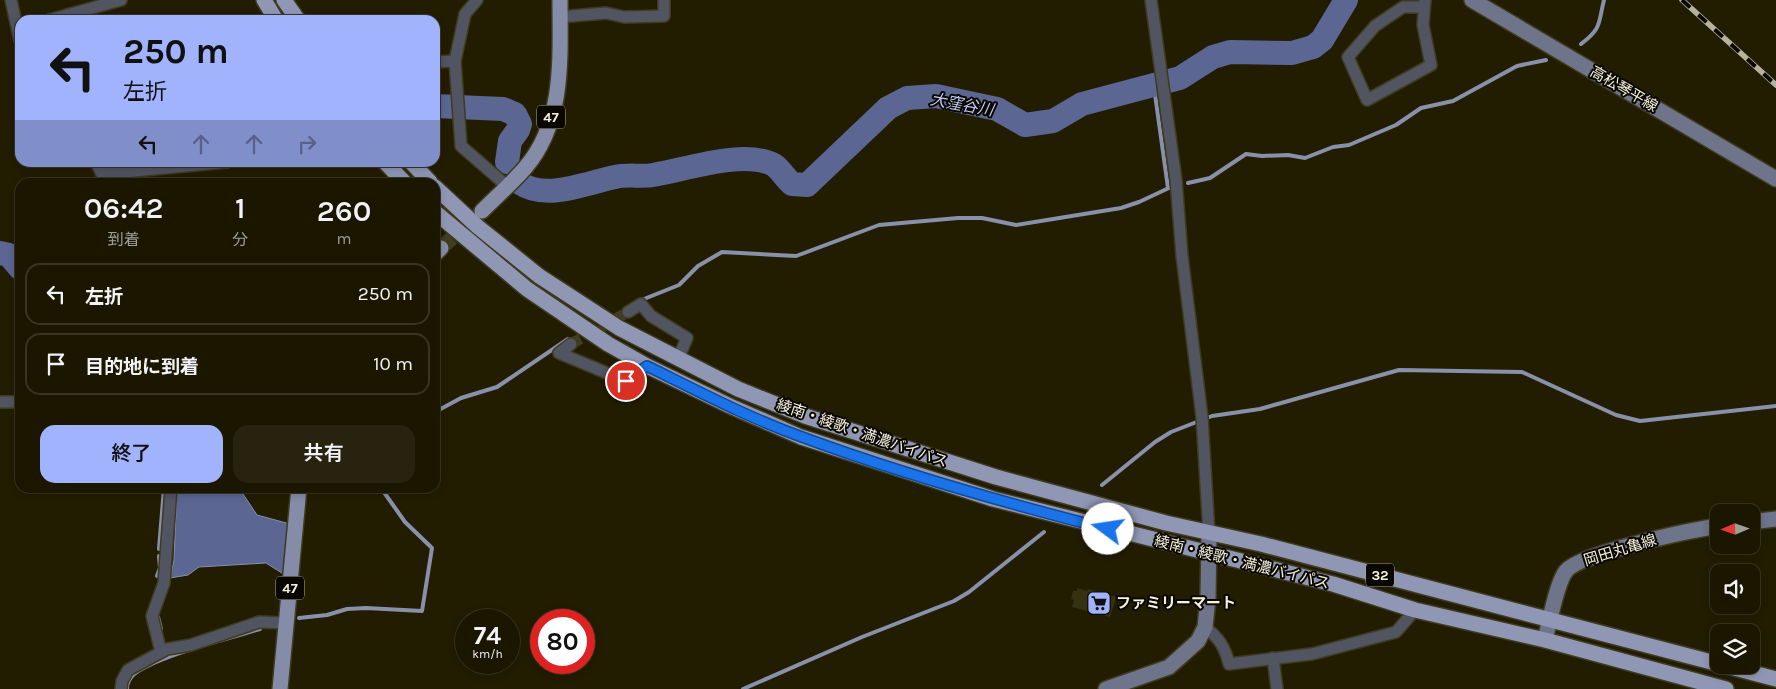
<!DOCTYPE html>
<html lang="ja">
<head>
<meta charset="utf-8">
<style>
	body { margin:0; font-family:Karla,"Noto Sans JP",sans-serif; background:#27230f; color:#f1f3f6; height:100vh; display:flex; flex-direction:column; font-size:19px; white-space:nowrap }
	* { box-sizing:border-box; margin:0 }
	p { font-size:16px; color:#9f9f99 }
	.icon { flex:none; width:28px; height:28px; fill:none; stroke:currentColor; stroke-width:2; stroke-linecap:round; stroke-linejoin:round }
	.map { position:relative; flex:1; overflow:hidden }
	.drawer { position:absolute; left:15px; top:178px; width:425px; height:315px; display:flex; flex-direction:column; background:#1a1600; border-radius:15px; box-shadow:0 2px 8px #0003,0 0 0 1px #383522 }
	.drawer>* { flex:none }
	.guide { position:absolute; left:15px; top:15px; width:425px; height:152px; border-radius:15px; box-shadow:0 2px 8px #0003,0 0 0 1px #383522; background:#a1b3fd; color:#111; overflow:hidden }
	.needle { width:32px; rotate:268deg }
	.fabs { position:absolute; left:1710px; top:504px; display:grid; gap:10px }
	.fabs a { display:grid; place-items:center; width:50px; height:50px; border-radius:10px; background:#1a1600; box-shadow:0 2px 8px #0003,0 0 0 1px #383522; font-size:25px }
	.speed { position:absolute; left:455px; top:609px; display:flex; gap:10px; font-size:25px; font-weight:700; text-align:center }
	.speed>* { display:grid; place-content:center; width:65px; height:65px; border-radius:50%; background:#1a1600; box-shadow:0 2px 8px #0003,0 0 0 1px #383522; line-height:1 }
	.speed small { font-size:12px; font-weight:400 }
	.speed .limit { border:8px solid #d22; background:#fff; color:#111 }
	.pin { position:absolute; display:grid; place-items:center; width:42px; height:42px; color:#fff; margin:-21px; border:2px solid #fff; border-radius:50%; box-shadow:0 1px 5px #0007 }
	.me { position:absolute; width:55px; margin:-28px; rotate:284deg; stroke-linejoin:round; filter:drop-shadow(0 0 4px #0008) }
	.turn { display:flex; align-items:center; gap:18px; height:105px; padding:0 25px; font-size:22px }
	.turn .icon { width:65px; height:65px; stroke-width:2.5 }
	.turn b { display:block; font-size:35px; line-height:42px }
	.lanes { display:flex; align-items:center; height:48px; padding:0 25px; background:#0003; justify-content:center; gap:25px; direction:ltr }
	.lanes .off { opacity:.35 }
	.eta { display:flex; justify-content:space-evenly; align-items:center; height:85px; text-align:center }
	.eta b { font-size:30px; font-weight:600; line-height:35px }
	.primary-button { display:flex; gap:10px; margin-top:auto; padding:10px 25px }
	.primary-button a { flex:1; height:58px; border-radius:15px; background:#a1b3fd; color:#111; font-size:20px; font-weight:600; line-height:58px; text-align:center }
	.primary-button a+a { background:#27230f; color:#f1f3f6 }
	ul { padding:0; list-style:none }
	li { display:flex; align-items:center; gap:15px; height:62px; margin:0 10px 8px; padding:0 15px; border:2px solid #383522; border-radius:15px }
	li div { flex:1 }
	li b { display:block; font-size:19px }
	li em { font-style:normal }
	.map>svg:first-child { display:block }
	.water { fill:#5b6693; stroke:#8990aa }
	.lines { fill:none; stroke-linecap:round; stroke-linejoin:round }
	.stream { stroke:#8990aa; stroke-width:4 }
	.river { stroke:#5b6693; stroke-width:24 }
	.building { fill:#363111 }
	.minor-tunnel { stroke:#423d21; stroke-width:11; stroke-dasharray:11 5.5; stroke-linecap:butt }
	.primary-tunnel { stroke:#423d21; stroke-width:15; stroke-dasharray:15 8; stroke-linecap:butt }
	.minor-casing { stroke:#3f3b1f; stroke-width:14 }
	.secondary-casing { stroke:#3f3b1f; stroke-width:18 }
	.primary-casing { stroke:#3f3b1f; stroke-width:18 }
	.trunk-casing { stroke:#3f3b1f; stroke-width:18 }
	.minor { stroke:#515461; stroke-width:11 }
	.secondary { stroke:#6e7489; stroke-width:15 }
	.primary { stroke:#858ca7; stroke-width:15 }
	.trunk { stroke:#9097b5; stroke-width:15 }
	.rail-casing { stroke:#b6b29d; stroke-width:5.5 }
	.rail { stroke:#090700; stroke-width:4; stroke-dasharray:11; stroke-linecap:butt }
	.route-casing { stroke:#114b97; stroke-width:12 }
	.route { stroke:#1a73e8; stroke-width:9 }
	.labels { text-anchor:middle; stroke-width:4; stroke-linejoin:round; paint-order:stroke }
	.shield { fill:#090700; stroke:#aeab9c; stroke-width:1 }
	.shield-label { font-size:14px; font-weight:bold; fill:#f4f1df }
	.street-label { font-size:15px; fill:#f4f1df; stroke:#090700 }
	.poi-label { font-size:15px; font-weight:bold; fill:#f4f1df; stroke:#090700; text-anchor:start }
	.water-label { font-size:16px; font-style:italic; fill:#bfcaf5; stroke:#090700 }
</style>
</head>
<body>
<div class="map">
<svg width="1776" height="689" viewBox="0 0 1776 689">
	<rect width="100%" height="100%" fill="#221d00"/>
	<polygon class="water" points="177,488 239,488 257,515 290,524 285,575 266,563 199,567 188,575 170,578 174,560"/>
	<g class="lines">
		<g class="stream">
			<path d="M1581,44C1602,28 1598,24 1604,0"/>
			<polyline points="1154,87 1168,188"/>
			<polyline points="1188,183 1210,178 1246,154 1262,156 1288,155 1305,158 1333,147 1349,145 1396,125 1421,108 1453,101 1517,66 1546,60"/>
			<polyline points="639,301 679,285 698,266 722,252 796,256 879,225 958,218 982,218 1016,225 1121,208 1139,202 1171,187"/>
			<polyline points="435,412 461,398 497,387 568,339"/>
			<polyline points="1102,485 1155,442 1171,432 1212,416 1260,409 1399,370 1522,372 1616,415 1640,421 1776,406"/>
			<polyline points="159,549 164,488"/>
			<polyline points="157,576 160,568 159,556"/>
			<polyline points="158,617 161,629"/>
			<polyline points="299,618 327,615 347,609 366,608 422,611 432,548 405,522 381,488"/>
			<path d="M127,689C127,684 129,679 133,675C154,657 230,638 260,629"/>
			<polyline points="743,689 862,637 954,601 969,592 1044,532"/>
		</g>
		<g class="river">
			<polyline points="435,106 503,109 515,114 520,124 518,130 510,141 507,162"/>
			<path d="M520,183C546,201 586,183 615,177C628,174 641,177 653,175C684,170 745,149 774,165C780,169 786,179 792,184L807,185L888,108L907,98L936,96L997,109L1025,125L1053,121L1082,104L1180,78L1213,57L1230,52L1292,53L1313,47L1322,40L1346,0"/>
			<polyline points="0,253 9,255 20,268"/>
		</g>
	</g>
	<polygon class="building" points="1077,588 1087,591 1088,589 1116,597 1110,617 1072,607 1074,600 1071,599 1073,591 1077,591"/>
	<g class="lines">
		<polyline class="minor-tunnel" points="571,344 628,312"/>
		<polyline class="primary-tunnel" points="441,248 481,212"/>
		<g class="minor-casing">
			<g id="minor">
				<polyline points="11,0 20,41"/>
				<polyline points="477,0 465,14 455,61 461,146 507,186"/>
				<polyline points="1151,0 1176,180 1182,256 1202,417 1209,533"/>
				<polyline points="1424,7 1403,7 1375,26 1348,57 1367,100 1431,65 1423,25 1425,0"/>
				<polyline points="560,17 606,13 624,17 664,16 664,0"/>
				<polyline points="49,20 121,0"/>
				<polyline points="435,62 455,61"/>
				<polyline points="96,162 106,182"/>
				<polyline points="103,174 227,162"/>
				<polyline points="628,312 641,304 651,316 687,338 678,359"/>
				<polyline points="571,344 559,353 626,381 647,366"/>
				<polyline points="0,402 20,402"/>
				<path d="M1205,627C1219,638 1225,647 1229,664L1312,654L1396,632L1415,610"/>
				<polyline points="161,652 152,616 164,583 171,488"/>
				<polyline points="1273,658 1277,689"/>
				<polyline points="121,689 122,681 128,670 167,649 191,645 259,622 287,623"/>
			</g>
		</g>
		<g class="secondary-casing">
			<g id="secondary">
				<polyline points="1472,0 1776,179"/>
				<polyline points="1751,522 1776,519"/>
				<path d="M1545,640C1549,624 1557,582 1566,571C1580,553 1692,530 1719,526"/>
				<polyline points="1106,689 1169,667 1198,641 1205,627 1208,599 1209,533"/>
			</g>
		</g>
		<g class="primary-casing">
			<g id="primary">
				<path d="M482,211C496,197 512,183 525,168C565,122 560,57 560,0"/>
				<polyline points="435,254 441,248"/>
				<polyline points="280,689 299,488"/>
			</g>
		</g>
		<g class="trunk-casing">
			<g id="trunk">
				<polyline points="264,0 276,20"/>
				<polyline points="284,0 298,20"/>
				<polyline points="385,162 404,182"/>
				<polyline points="411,162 430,182"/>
				<polyline points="435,187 478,227 539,276 619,328 738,389 805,416 996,477 1166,523 1261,544 1719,664"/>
				<polyline points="435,212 527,289 608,344 647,366 730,406 801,437 993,499 1333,584 1415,610 1545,640 1726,689"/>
				<polyline points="1723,665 1776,679"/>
			</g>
		</g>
		<use href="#minor" class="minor"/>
		<use href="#secondary" class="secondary"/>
		<use href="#primary" class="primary"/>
		<use href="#trunk" class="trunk"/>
		<g class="rail-casing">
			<polyline id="rail" points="1682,0 1776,85"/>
		</g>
		<use href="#rail" class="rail"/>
	</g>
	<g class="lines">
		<g class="route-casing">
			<path id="route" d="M626,381L647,366C698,391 749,418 802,437C902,474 1005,503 1108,529"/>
		</g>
		<use href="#route" class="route"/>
	</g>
	<defs>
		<g id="supermarket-square" transform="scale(1.25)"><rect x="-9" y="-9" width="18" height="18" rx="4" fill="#a1b3fd" stroke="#090700"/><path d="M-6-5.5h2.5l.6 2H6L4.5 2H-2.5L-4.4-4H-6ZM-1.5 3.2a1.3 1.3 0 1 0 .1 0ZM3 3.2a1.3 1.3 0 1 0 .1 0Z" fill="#111"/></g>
	</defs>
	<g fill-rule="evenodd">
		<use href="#supermarket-square" x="1099" y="603"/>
	</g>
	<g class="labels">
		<g class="shield">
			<rect x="537" y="105.5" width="28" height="23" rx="4"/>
			<rect x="1366" y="563.5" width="28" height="23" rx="4"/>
			<rect x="276" y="576.5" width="28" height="23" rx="4"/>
		</g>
		<g class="shield-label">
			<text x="551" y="122">47</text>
			<text x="1380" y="580">32</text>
			<text x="290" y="593">47</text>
		</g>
		<g class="street-label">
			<text transform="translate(1624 89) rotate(30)" y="5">高松琴平線</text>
			<text transform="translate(862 433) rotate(19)" y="5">綾南・綾歌・満濃バイパス</text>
			<text transform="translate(1620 550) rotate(-17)" y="5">岡田丸亀線</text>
			<text transform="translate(1242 562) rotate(14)" y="5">綾南・綾歌・満濃バイパス</text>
		</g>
		<g class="poi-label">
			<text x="1116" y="608">ファミリーマート</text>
		</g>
		<g class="water-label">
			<text transform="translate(962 104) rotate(10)" y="6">大窪谷川</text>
		</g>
	</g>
</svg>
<div class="fabs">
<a><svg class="needle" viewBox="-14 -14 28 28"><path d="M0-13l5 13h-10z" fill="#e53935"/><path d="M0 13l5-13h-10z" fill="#9f9f99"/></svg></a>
<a><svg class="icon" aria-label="sound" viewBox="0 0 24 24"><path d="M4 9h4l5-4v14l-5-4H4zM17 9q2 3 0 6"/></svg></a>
<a><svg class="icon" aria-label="layers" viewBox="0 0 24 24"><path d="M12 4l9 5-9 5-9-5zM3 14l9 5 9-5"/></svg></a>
</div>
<div class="speed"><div>74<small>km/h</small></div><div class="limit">80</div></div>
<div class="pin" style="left:626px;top:381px;background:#d93025"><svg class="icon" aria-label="arrive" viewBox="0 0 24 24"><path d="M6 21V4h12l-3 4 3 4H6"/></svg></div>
<svg class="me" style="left:1108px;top:529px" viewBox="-20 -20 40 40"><circle r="19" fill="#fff"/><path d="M0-13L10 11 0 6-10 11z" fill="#1a73e8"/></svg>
<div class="guide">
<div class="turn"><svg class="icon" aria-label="left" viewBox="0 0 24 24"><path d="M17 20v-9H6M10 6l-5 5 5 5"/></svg><div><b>250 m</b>左折</div></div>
<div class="lanes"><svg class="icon" aria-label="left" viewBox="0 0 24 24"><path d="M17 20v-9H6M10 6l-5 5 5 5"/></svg><svg class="icon off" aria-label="ahead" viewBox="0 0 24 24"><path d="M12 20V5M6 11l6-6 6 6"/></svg><svg class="icon off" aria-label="ahead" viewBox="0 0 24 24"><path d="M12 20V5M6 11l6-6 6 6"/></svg><svg class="icon off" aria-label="right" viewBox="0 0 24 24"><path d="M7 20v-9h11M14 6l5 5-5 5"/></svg></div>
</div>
<section class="drawer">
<div class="eta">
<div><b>06:42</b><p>到着</p></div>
<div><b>1</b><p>分</p></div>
<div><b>260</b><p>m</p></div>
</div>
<ul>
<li><svg class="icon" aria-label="left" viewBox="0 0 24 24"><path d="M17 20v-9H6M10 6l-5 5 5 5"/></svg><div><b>左折</b></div><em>250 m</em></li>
<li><svg class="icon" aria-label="arrive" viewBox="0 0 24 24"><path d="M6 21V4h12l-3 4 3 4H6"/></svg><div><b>目的地に到着</b></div><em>10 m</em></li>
</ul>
<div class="primary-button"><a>終了</a><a>共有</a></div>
</section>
</div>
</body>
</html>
